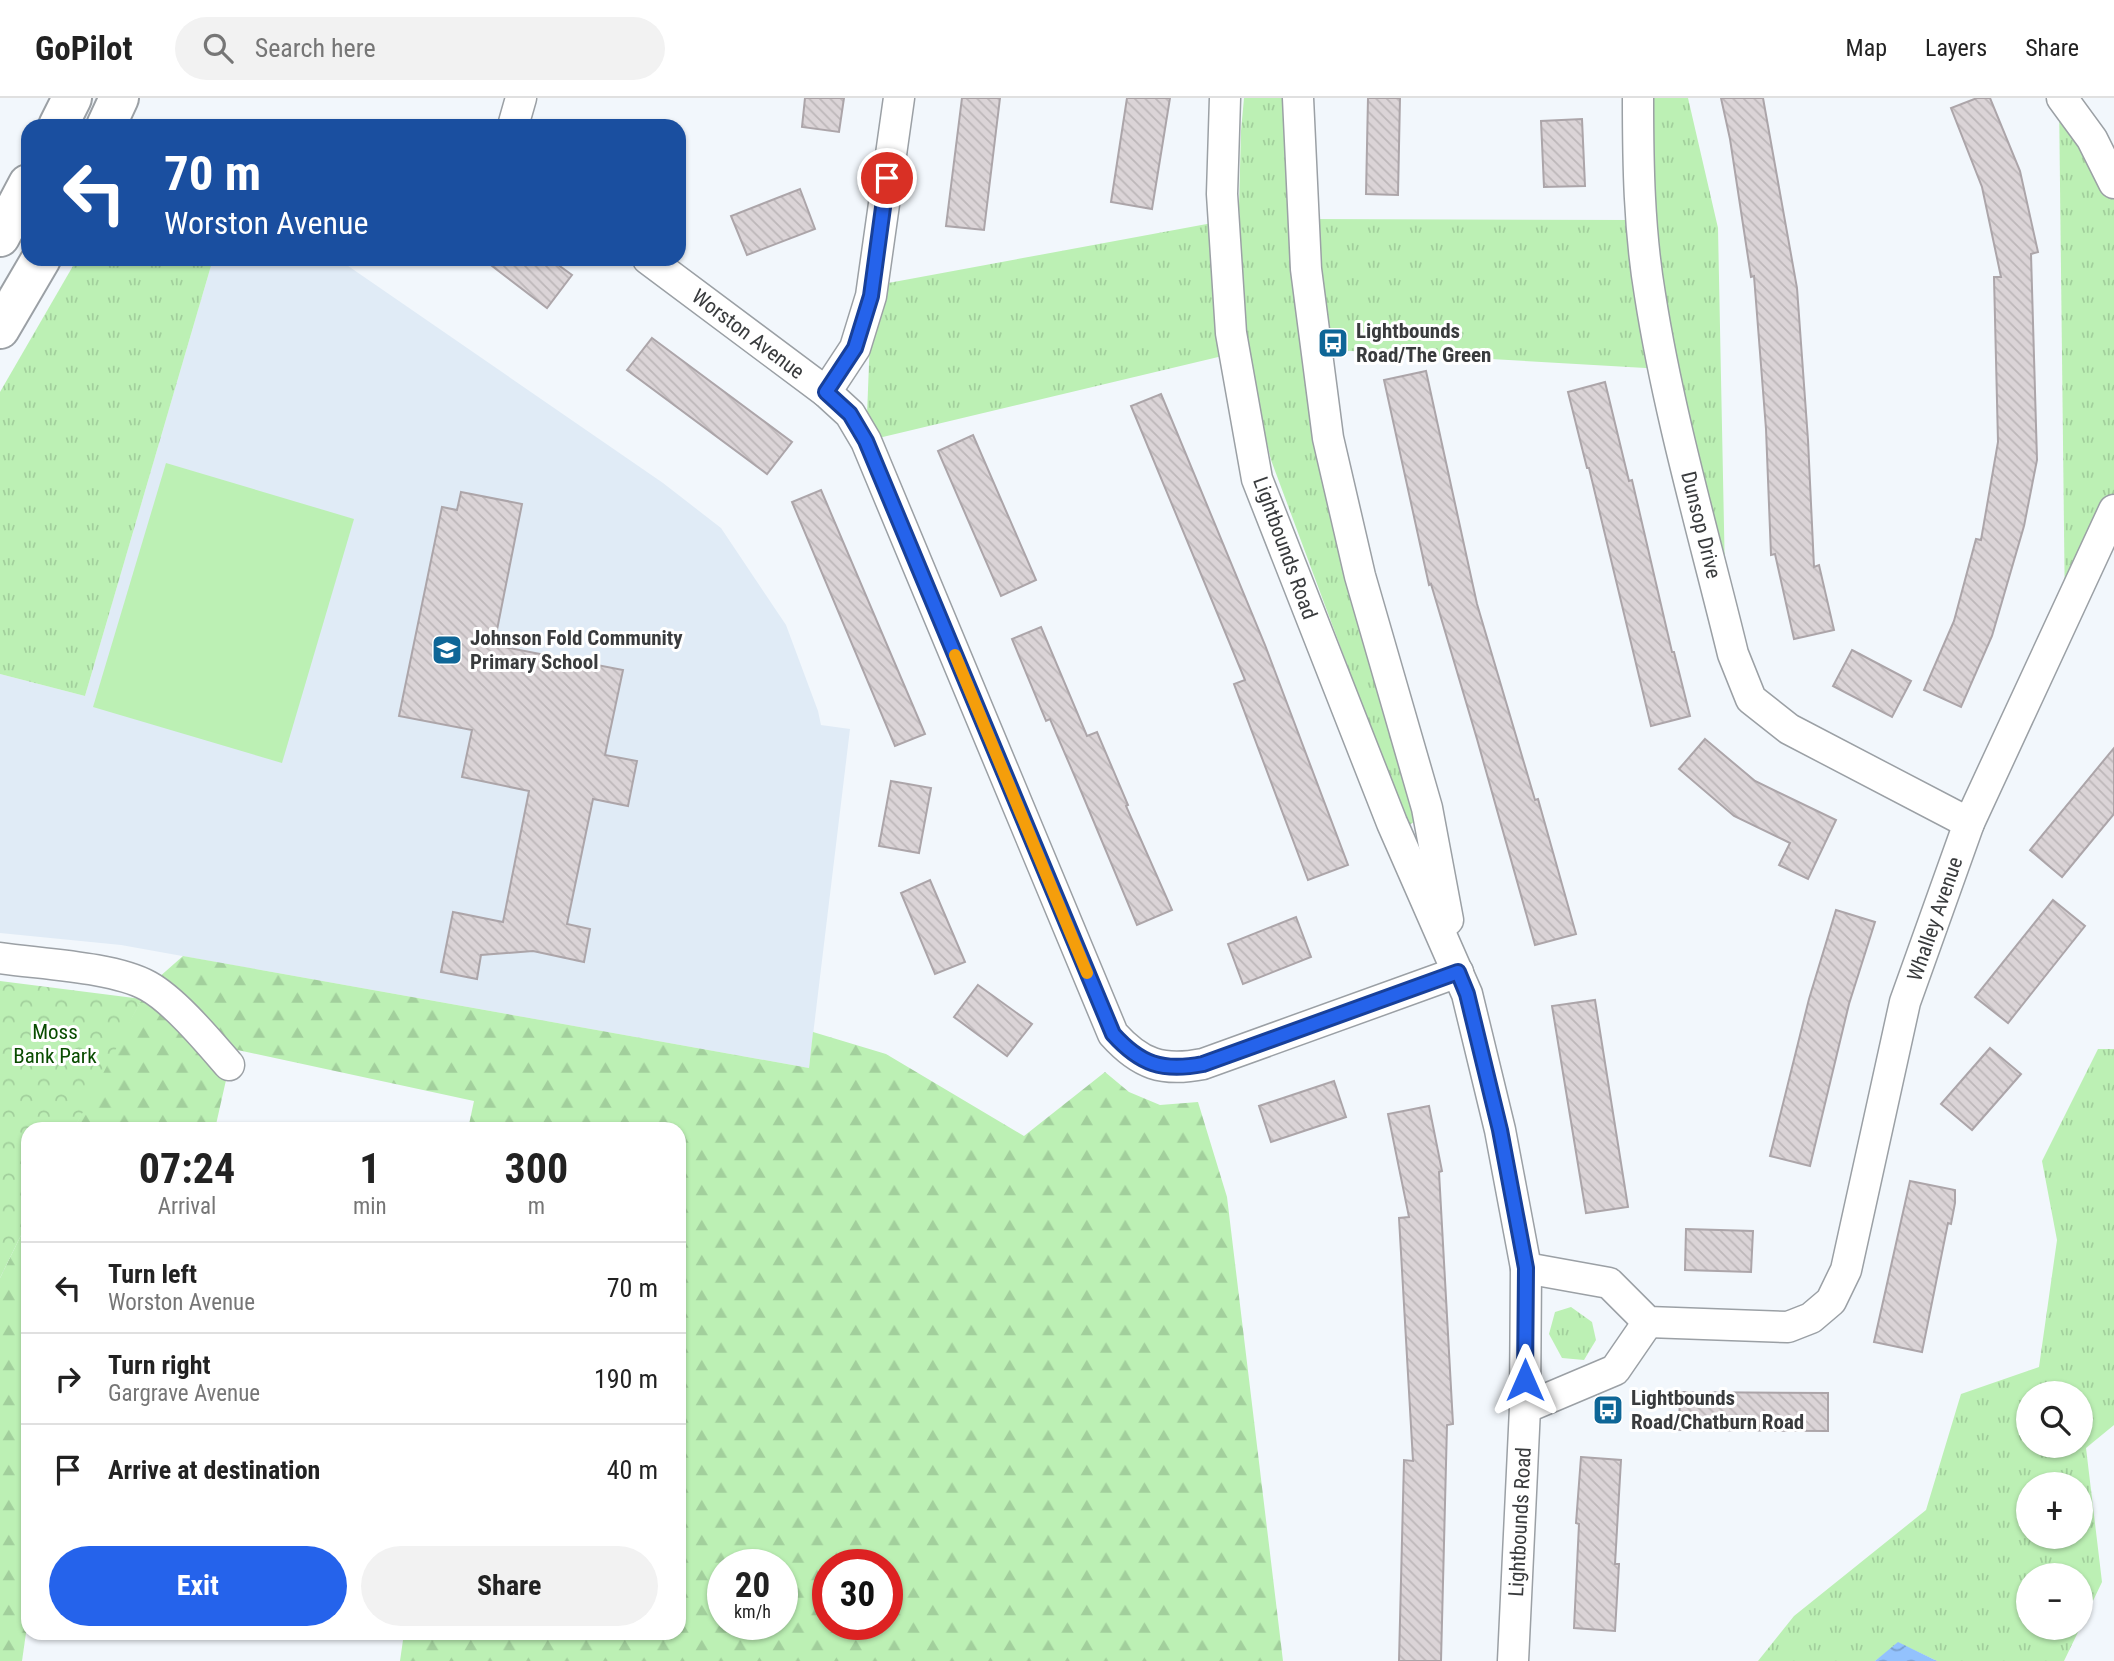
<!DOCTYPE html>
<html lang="en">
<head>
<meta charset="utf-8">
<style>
	body { margin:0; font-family:"Roboto Condensed",sans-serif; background:#f2f2f2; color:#222; height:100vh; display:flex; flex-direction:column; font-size:26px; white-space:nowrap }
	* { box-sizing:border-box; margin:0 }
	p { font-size:23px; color:#767676 }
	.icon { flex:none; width:38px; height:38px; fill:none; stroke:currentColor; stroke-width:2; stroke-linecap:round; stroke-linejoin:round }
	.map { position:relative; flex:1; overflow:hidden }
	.details { position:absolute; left:21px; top:1024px; width:665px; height:518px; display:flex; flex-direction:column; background:#fff; border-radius:21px; box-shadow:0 2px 5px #0004 }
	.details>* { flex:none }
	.guide { position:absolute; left:21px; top:21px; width:665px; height:147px; border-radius:21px; box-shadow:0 2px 5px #0004; background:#1a4fa0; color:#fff; overflow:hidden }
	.fabs { position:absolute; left:2016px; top:1283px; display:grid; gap:14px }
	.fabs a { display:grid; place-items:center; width:77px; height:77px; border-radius:50%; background:#fff; box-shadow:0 2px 5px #0004; font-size:35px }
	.speed { position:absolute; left:707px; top:1451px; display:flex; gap:14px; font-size:35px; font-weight:700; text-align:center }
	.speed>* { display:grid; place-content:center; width:91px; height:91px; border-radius:50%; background:#fff; box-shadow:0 2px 5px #0004; line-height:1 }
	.speed small { font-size:18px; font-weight:400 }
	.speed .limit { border:10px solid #d22; background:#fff; color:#111 }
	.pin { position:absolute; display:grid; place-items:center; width:60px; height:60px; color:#fff; margin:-30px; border:4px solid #fff; border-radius:50%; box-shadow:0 2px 7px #0007 }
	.me { position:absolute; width:77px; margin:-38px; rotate:0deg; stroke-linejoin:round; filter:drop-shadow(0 0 5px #0008) }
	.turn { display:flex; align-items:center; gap:24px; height:147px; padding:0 28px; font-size:32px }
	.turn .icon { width:91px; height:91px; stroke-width:2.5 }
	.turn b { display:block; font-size:49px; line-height:60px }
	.eta { display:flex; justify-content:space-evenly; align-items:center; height:119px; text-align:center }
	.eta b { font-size:42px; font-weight:700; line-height:49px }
	.action { display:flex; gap:14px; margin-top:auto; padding:14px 28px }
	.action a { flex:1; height:80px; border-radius:42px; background:#2563eb; color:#fff; font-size:28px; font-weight:700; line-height:80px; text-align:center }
	.action a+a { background:#f2f2f2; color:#222 }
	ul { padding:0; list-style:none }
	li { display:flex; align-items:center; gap:21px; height:91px; padding:0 28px; border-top:2px solid #e0e0e0 }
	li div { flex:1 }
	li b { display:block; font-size:26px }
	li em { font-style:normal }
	header { display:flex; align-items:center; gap:42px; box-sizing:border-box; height:98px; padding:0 35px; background:#fff; border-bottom:2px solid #e0e0e0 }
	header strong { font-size:33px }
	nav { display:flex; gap:38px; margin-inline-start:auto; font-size:24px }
	.search { width:490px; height:63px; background:#f2f2f2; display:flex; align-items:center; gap:18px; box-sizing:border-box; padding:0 24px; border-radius:38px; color:#767676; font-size:26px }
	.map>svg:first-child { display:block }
	.built { fill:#e0ebf6 }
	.grass { fill:url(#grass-tufts); fill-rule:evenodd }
	.forest { fill:url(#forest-firs); fill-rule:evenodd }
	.park { fill:url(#park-crowns) }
	.pitch { fill:#bcf0b4 }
	.water { fill:url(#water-waves) }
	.building { fill:url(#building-back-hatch); stroke:#aca5a9; stroke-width:2 }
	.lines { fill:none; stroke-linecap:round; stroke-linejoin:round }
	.minor-casing { stroke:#9ba0a5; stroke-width:33 }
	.trunk-casing { stroke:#9ba0a5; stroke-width:42 }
	.minor { stroke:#fff; stroke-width:30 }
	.trunk { stroke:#fff; stroke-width:38 }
	.route-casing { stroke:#184099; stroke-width:18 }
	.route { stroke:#2563eb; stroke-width:12 }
	.slow { stroke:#f59e0b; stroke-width:12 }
	.labels { text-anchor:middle; stroke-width:6; stroke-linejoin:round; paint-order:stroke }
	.poi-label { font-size:21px; font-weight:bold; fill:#393b3d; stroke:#fff; text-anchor:start }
	.street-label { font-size:21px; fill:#393b3d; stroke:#fff }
	.park-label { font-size:21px; fill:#094c00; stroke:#fff }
</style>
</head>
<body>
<header>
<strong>GoPilot</strong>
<div class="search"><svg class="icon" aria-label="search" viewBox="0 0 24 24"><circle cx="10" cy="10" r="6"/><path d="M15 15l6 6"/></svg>Search here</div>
<nav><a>Map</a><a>Layers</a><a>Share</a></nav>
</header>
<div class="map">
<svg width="2114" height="1563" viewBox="0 0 2114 1563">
	<defs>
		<pattern id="grass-tufts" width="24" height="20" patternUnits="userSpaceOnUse" patternTransform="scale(1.75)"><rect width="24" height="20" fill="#bcf0b4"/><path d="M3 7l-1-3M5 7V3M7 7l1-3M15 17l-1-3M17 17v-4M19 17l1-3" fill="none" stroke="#a2cf9c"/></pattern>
		<pattern id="forest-firs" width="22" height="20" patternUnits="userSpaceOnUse" patternTransform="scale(1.75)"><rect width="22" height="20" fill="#bcf0b4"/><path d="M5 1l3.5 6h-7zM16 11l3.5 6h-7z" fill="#a2cf9c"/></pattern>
		<pattern id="park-crowns" width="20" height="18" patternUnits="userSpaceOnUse" patternTransform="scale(1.75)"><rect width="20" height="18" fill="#bcf0b4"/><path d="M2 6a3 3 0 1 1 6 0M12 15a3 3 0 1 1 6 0" fill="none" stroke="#a2cf9c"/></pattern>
		<pattern id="water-waves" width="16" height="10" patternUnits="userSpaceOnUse" patternTransform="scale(1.75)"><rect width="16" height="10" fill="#93c2fd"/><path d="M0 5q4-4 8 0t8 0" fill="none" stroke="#799fce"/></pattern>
		<pattern id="building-back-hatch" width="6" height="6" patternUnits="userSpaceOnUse" patternTransform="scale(1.75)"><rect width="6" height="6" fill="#dbd4d7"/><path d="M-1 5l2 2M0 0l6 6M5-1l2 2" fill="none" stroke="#bdb7b9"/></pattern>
	</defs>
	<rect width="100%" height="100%" fill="#f2f7fc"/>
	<polygon class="built" points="213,161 338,161 663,385 721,430 786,527 818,613 821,627 850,631 809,970 121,847 0,835 0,576 85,598"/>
	<g class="grass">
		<polygon points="1244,0 1288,0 1288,110 1291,173 1312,329 1350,501 1416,723 1407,728 1271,362 1247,263 1239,109 1241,33"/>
		<polygon points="1646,0 1688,0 1718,130 1726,528 1663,271 1317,251 1304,121 1641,122"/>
		<polygon points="2059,0 2114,83 2114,427 2065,517"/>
		<polygon points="1223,123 1235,255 866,343 872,188"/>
		<polygon points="77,161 213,161 85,598 0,576 0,294"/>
		<path d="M2098,951H2114V1327L2086,1350L2102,1484L2081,1528V1477H2028V1530H2080L2064,1563H1937L1899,1545L1875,1563H1758L1794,1518L1926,1412L1961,1296L2039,1269L2057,1142L2042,1063ZM2028,1295H2081V1348H2028ZM2028,1386H2081V1438H2028Z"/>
		<polygon points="1571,1209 1592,1224 1596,1242 1584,1262 1562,1260 1549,1236 1555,1214"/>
	</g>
	<g class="forest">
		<path d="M183,858L809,970L813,934L886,956L1024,1038L1105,974L1129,994L1160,1007L1198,1004L1227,1099L1283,1563H400L404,1535H679V1031H468L474,1003L233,951L215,1031H74L99,979L149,888ZM723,1466H782V1526H723ZM828,1466H887V1526H828Z"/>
		<polygon points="28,1123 28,1521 22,1563 0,1563 0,1180"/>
	</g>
	<polygon class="park" points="0,883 142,901 74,1031 28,1031 28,1123 0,1180"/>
	<polygon class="pitch" points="166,365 354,421 282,665 93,609"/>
	<polygon class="water" points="1898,1544 1937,1563 1875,1563"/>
	<g class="building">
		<polygon points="805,0 844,0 839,34 802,29"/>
		<polygon points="962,0 1000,0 984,132 946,128"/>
		<polygon points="1127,0 1170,0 1152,111 1111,104"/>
		<polygon points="1368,0 1400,0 1398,97 1366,96"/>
		<polygon points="1721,0 1763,0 1797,190 1808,342 1814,469 1819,467 1834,532 1794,541 1775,456 1771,457 1766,331 1754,178 1751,179 1730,41"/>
		<polygon points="1977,0 1990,0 2020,73 2038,154 2031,156 2037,362 2024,428 1992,538 1961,609 1924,592 1954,523 1976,441 1981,442 1998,344 1994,179 2001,179 1982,89 1951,10"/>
		<polygon points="1582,21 1585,88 1544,89 1541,23"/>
		<polygon points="800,91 815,131 747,157 731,118"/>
		<polygon points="483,161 550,161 572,177 547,210"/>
		<polygon points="652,240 792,344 767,376 627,272"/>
		<polygon points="1426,273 1477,506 1535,702 1538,701 1576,836 1535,847 1477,641 1431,486 1429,487 1384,282"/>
		<polygon points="1605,284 1629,383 1632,382 1672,554 1674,554 1690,618 1651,628 1589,370 1587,370 1568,294"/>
		<polygon points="1161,296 1265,547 1348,767 1308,782 1234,586 1245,582 1131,308"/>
		<polygon points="973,337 1036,482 1001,498 938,353"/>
		<polygon points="821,392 925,636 895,648 792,404"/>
		<polygon points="461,394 522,406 494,547 623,572 605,657 637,663 628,708 593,701 567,826 590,831 584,864 533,853 481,857 477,881 441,874 453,814 503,824 529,693 462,679 472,632 399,618 442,409 457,412"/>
		<polygon points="1041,529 1087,638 1097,634 1128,707 1126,708 1172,812 1137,827 1078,686 1050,621 1046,623 1012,541"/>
		<polygon points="1852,552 1911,583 1892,619 1833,588"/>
		<polygon points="1705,641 1755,683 1836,722 1808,781 1779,767 1790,745 1734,718 1679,671"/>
		<polygon points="2114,650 2114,716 2062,779 2030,752"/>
		<polygon points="891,683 931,690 919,755 879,748"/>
		<polygon points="930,782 965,864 935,876 901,795"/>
		<polygon points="2053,802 2085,828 2008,925 1975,899"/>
		<polygon points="1836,812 1875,824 1849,906 1810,1068 1770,1058 1809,901"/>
		<polygon points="1296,819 1311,859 1243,886 1228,846"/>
		<polygon points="978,887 1032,926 1007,958 954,919"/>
		<polygon points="1595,902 1628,1109 1586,1115 1552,908"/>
		<polygon points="1990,950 2021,976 1972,1032 1941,1006"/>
		<polygon points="1334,983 1346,1019 1271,1044 1259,1008"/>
		<polygon points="1429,1008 1442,1073 1439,1074 1453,1326 1447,1327 1441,1563 1399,1563 1404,1362 1413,1363 1399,1120 1409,1119 1388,1016"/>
		<polygon points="1910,1083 1955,1092 1955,1105 1951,1126 1948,1125 1922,1254 1874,1244"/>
		<polygon points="1686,1131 1753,1133 1751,1174 1685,1172"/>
		<polygon points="1680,1294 1828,1295 1828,1333 1679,1332"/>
		<polygon points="1581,1359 1621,1362 1615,1466 1619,1466 1615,1533 1574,1530 1579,1426 1576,1425"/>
	</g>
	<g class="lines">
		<g class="minor-casing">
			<g id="minor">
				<polyline points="1225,0 1222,96 1231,235 1257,381 1392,725 1467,896 1500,1032 1526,1170 1525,1310 1513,1563"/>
				<polyline points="1298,0 1306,171 1328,340 1360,478 1427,710 1448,822"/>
				<path d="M1638,0C1638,66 1639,131 1650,197C1669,318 1704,437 1733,556L1751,601L1789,631L1969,725"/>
				<polyline points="2062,0 2092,41 2114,85"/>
				<polyline points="513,28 521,0"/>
				<path d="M648,161L826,294L850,316L866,343L1113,936C1140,966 1162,974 1203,966L1458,874"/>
				<polyline points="826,294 855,250 871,198 899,0"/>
				<path d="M0,860C41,866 114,869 148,888C175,903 208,943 229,967"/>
				<polyline points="1526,1170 1609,1185 1648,1224 1788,1229 1811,1220 1831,1203 1846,1172 1905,904 1969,725 2114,412"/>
				<polyline points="1525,1310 1615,1272 1648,1224"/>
			</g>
		</g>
		<g class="trunk-casing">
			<g id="trunk">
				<polyline points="58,28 72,0"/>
				<polyline points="106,28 119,0"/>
				<polyline points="0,139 28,86"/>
				<polyline points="0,231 41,161"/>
			</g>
		</g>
		<use href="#minor" class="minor"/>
		<use href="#trunk" class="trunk"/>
	</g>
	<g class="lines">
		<g class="route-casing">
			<path id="route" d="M887,80L871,198L855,250L826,294L850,316L866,343L1113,936C1140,966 1162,974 1203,966L1458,874L1467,896L1500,1032L1526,1170L1525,1282"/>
		</g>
		<use href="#route" class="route"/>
		<polyline class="slow" points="955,557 1087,875"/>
	</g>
	<defs>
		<g id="bus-square" transform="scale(1.575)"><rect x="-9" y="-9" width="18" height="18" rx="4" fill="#0e6697" stroke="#fff"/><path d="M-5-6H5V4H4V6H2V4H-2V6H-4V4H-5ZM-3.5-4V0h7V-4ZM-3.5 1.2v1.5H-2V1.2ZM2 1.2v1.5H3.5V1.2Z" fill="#fff"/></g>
		<g id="school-square" transform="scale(1.575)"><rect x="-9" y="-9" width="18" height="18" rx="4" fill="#0e6697" stroke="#fff"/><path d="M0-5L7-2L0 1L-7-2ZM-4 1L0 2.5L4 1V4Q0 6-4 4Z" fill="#fff"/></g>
	</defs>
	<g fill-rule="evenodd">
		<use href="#bus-square" x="1333" y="245"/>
		<use href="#school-square" x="447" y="552"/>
		<use href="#bus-square" x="1608" y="1312"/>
	</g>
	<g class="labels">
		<g class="poi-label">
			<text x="1356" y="240">Lightbounds<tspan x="1356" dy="24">Road/The Green</tspan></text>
			<text x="470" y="547">Johnson Fold Community<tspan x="470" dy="24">Primary School</tspan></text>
			<text x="1631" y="1307">Lightbounds<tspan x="1631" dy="24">Road/Chatburn Road</tspan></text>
		</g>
		<g class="street-label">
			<text transform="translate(748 236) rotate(37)" y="7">Worston Avenue</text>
			<text transform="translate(1701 427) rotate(76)" y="7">Dunsop Drive</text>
			<text transform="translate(1285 450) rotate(70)" y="7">Lightbounds Road</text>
			<text transform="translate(1935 821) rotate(-71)" y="7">Whalley Avenue</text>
			<text transform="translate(1520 1424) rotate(-87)" y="7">Lightbounds Road</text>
		</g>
		<g class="park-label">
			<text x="55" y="941">Moss<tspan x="55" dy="24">Bank Park</tspan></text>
		</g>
	</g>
</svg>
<div class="fabs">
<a><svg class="icon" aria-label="search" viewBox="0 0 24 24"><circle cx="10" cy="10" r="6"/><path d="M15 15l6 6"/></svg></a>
<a>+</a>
<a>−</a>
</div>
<div class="speed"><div>20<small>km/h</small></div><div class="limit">30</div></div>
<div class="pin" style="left:887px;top:80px;background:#d93025"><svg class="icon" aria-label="arrive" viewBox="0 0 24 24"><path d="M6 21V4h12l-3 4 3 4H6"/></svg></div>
<svg class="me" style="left:1525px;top:1282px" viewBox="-20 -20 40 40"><path d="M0-17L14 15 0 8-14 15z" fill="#2563eb" stroke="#fff" stroke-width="4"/></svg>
<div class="guide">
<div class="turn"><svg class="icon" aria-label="left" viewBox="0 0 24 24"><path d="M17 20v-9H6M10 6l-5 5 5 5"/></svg><div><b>70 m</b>Worston Avenue</div></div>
</div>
<section class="details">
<div class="eta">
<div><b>07:24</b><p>Arrival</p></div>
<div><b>1</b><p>min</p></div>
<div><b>300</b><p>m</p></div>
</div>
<ul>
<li><svg class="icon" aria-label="left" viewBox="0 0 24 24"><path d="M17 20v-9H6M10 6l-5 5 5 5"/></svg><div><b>Turn left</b><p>Worston Avenue</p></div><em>70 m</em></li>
<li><svg class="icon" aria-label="right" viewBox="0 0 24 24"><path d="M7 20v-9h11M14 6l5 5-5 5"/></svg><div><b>Turn right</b><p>Gargrave Avenue</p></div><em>190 m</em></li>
<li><svg class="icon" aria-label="arrive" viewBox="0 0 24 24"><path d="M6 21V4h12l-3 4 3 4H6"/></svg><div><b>Arrive at destination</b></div><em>40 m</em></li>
</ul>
<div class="action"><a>Exit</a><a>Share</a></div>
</section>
</div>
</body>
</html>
